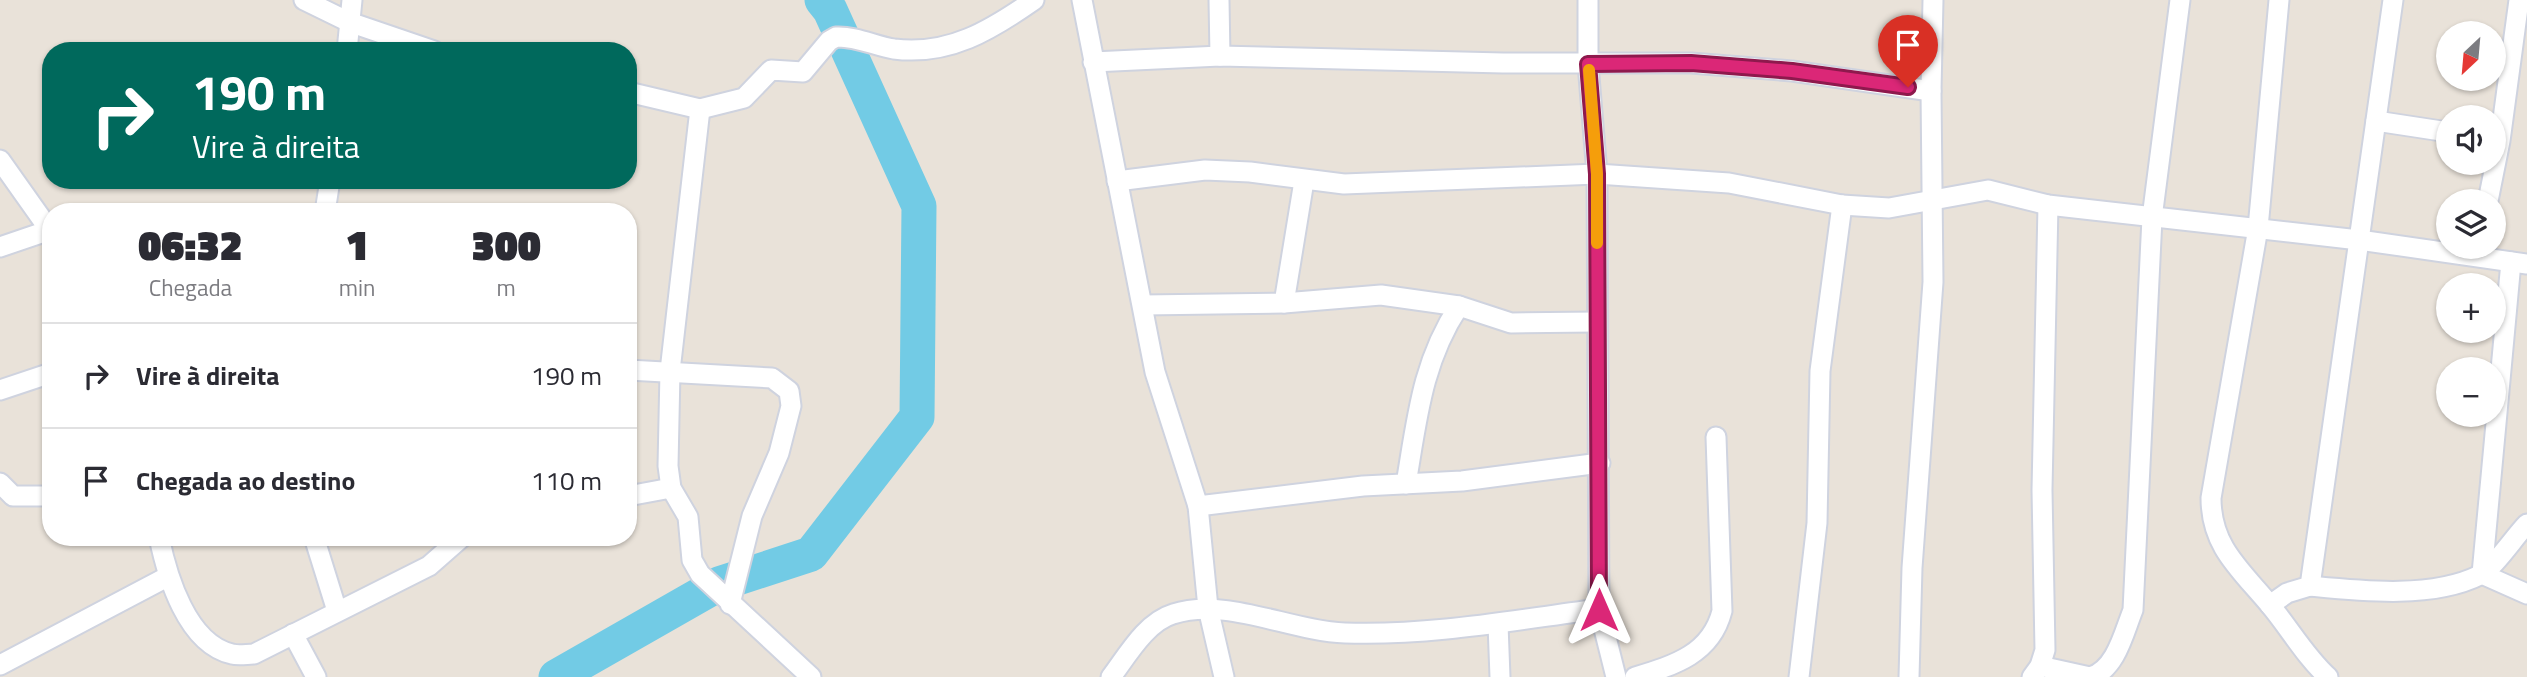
<!DOCTYPE html>
<html lang="pt">
<head>
<meta charset="utf-8">
<style>
	body { margin:0; font-family:"Titillium Web",sans-serif; background:#f7f7f7; color:#2b2b33; height:100vh; display:flex; flex-direction:column; font-size:26px; white-space:nowrap }
	* { box-sizing:border-box; margin:0 }
	p { font-size:23px; color:#7c7c81 }
	.icon { flex:none; width:38px; height:38px; fill:none; stroke:currentColor; stroke-width:2; stroke-linecap:round; stroke-linejoin:round }
	.map { position:relative; flex:1; overflow:hidden }
	.side { position:absolute; left:42px; top:203px; width:595px; height:343px; display:flex; flex-direction:column; background:#fff; border-radius:28px; box-shadow:0 2px 5px #0004 }
	.side>* { flex:none }
	.guide { position:absolute; left:42px; top:42px; width:595px; height:147px; border-radius:28px; box-shadow:0 2px 5px #0004; background:#00695c; color:#fff; overflow:hidden }
	.needle { width:46px; rotate:206deg }
	.fabs { position:absolute; left:2436px; top:21px; display:grid; gap:14px }
	.fabs a { display:grid; place-items:center; width:70px; height:70px; border-radius:50%; background:#fff; box-shadow:0 2px 5px #0004; font-size:35px }
	.pin { position:absolute; display:grid; place-items:center; width:60px; height:60px; color:#fff; margin:-72px -30px; border-radius:50% 50% 50% 0; rotate:-45deg; box-shadow:0 0 7px #0007 }
	.pin .icon { rotate:45deg }
	.me { position:absolute; width:77px; margin:-38px; rotate:0deg; stroke-linejoin:round; filter:drop-shadow(0 0 5px #0008) }
	.turn { display:flex; align-items:center; gap:24px; height:147px; padding:0 35px; font-size:32px }
	.turn .icon { width:91px; height:91px; stroke-width:2.5 }
	.turn b { display:block; font-size:49px; line-height:60px }
	.eta { display:flex; justify-content:space-evenly; align-items:center; height:119px; text-align:center }
	.eta b { font-size:42px; font-weight:800; line-height:49px }
	ul { padding:0; list-style:none }
	li { display:flex; align-items:center; gap:21px; height:105px; padding:0 35px; border-top:2px solid #e1e1e2 }
	li div { flex:1 }
	li b { display:block; font-size:26px }
	li em { font-style:normal }
	.map>svg:first-child { display:block }
	.lines { fill:none; stroke-linecap:round; stroke-linejoin:round }
	.river { stroke:#72cbe5; stroke-width:35 }
	.minor-casing { stroke:#cfd3df; stroke-width:23 }
	.minor { stroke:#fff; stroke-width:19 }
	.route-casing { stroke:#8e194d; stroke-width:18 }
	.route { stroke:#db2777; stroke-width:12 }
	.slow { stroke:#f59e0b; stroke-width:12 }
</style>
</head>
<body>
<div class="map">
<svg width="2527" height="677" viewBox="0 0 2527 677">
	<rect width="100%" height="100%" fill="#e9e2d9"/>
	<g class="lines">
		<polyline class="river" points="556,677 719,584 811,554 917,417 919,206 830,10 822,0"/>
		<g class="minor-casing">
			<g id="minor">
				<polyline points="304,0 349,22 434,51"/>
				<polyline points="1082,0 1155,372 1198,506 1208,608 1224,677"/>
				<polyline points="1219,0 1220,56"/>
				<polyline points="1588,0 1588,64 1597,174 1599,609 1616,677"/>
				<path d="M2279,0L2258,228L2211,498C2211,547 2241,570 2270,605C2290,629 2305,656 2328,677"/>
				<polyline points="347,51 352,0"/>
				<polyline points="1093,62 1220,56 1503,63 1691,63 1792,71 1931,91"/>
				<path d="M628,92L700,109L744,98L771,70L803,72L829,41L836,37C856,36 875,46 894,49C949,56 991,30 1034,0"/>
				<polyline points="700,109 670,371 668,466 671,488 688,517 692,560 700,574 811,677"/>
				<polyline points="2376,121 2448,132"/>
				<polyline points="0,160 51,232"/>
				<polyline points="1117,181 1205,170 1250,172 1344,184 1597,174 1729,183 1842,205 1889,208 1988,190 2048,205 2359,240 2527,264"/>
				<polyline points="2488,201 2500,141 2519,0"/>
				<polyline points="325,212 330,180"/>
				<polyline points="0,247 50,230"/>
				<polyline points="1284,303 1304,181"/>
				<polyline points="1143,305 1284,303 1381,295 1459,306 1511,323 1596,322"/>
				<polyline points="628,370 772,378 789,391 791,406 779,453 752,516 730,604"/>
				<polyline points="0,390 51,373"/>
				<polyline points="0,483 13,496 51,496"/>
				<path d="M1406,484C1417,419 1422,362 1459,306"/>
				<polyline points="628,496 671,488"/>
				<polyline points="1198,506 1363,486 1462,481 1600,463"/>
				<path d="M159,537C167,576 187,644 232,654C239,656 247,654 254,654L429,566L462,537"/>
				<polyline points="314,537 337,611"/>
				<polyline points="2482,574 2511,262"/>
				<polyline points="2482,574 2527,594"/>
				<path d="M2310,586C2361,591 2432,599 2480,575C2494,568 2515,536 2527,524"/>
				<polyline points="2270,605 2287,593 2310,586 2393,0"/>
				<polyline points="1498,624 1500,677"/>
				<polyline points="293,634 316,677"/>
				<polyline points="0,665 167,577"/>
				<path d="M2040,666L2090,677C2116,670 2124,632 2133,610L2152,218L2180,0"/>
				<path d="M1111,677C1127,656 1146,622 1173,614C1226,597 1290,631 1345,633C1430,636 1515,620 1599,609"/>
				<path d="M1635,677C1675,665 1711,654 1722,611L1716,437"/>
				<polyline points="1799,677 1817,523 1820,371 1842,205"/>
				<polyline points="1909,677 1912,568 1933,282 1931,91 1933,0"/>
				<polyline points="2032,677 2040,666 2045,650 2042,490 2048,205"/>
			</g>
		</g>
		<use href="#minor" class="minor"/>
	</g>
	<g class="lines">
		<g class="route-casing">
			<polyline id="route" points="1599,610 1597,174 1588,64 1691,63 1792,71 1908,87"/>
		</g>
		<use href="#route" class="route"/>
		<polyline class="slow" points="1589,70 1597,174 1597,243"/>
	</g>
</svg>
<div class="fabs">
<a><svg class="needle" viewBox="-14 -14 28 28"><path d="M0-13l5 13h-10z" fill="#e53935"/><path d="M0 13l5-13h-10z" fill="#7c7c81"/></svg></a>
<a><svg class="icon" aria-label="sound" viewBox="0 0 24 24"><path d="M4 9h4l5-4v14l-5-4H4zM17 9q2 3 0 6"/></svg></a>
<a><svg class="icon" aria-label="layers" viewBox="0 0 24 24"><path d="M12 4l9 5-9 5-9-5zM3 14l9 5 9-5"/></svg></a>
<a>+</a>
<a>−</a>
</div>
<div class="pin" style="left:1908px;top:87px;background:#d93025"><svg class="icon" aria-label="arrive" viewBox="0 0 24 24"><path d="M6 21V4h12l-3 4 3 4H6"/></svg></div>
<svg class="me" style="left:1599px;top:610px" viewBox="-20 -20 40 40"><path d="M0-17L14 15 0 8-14 15z" fill="#db2777" stroke="#fff" stroke-width="4"/></svg>
<div class="guide">
<div class="turn"><svg class="icon" aria-label="right" viewBox="0 0 24 24"><path d="M7 20v-9h11M14 6l5 5-5 5"/></svg><div><b>190 m</b>Vire à direita</div></div>
</div>
<section class="side">
<div class="eta">
<div><b>06:32</b><p>Chegada</p></div>
<div><b>1</b><p>min</p></div>
<div><b>300</b><p>m</p></div>
</div>
<ul>
<li><svg class="icon" aria-label="right" viewBox="0 0 24 24"><path d="M7 20v-9h11M14 6l5 5-5 5"/></svg><div><b>Vire à direita</b></div><em>190 m</em></li>
<li><svg class="icon" aria-label="arrive" viewBox="0 0 24 24"><path d="M6 21V4h12l-3 4 3 4H6"/></svg><div><b>Chegada ao destino</b></div><em>110 m</em></li>
</ul>
</section>
</div>
</body>
</html>
